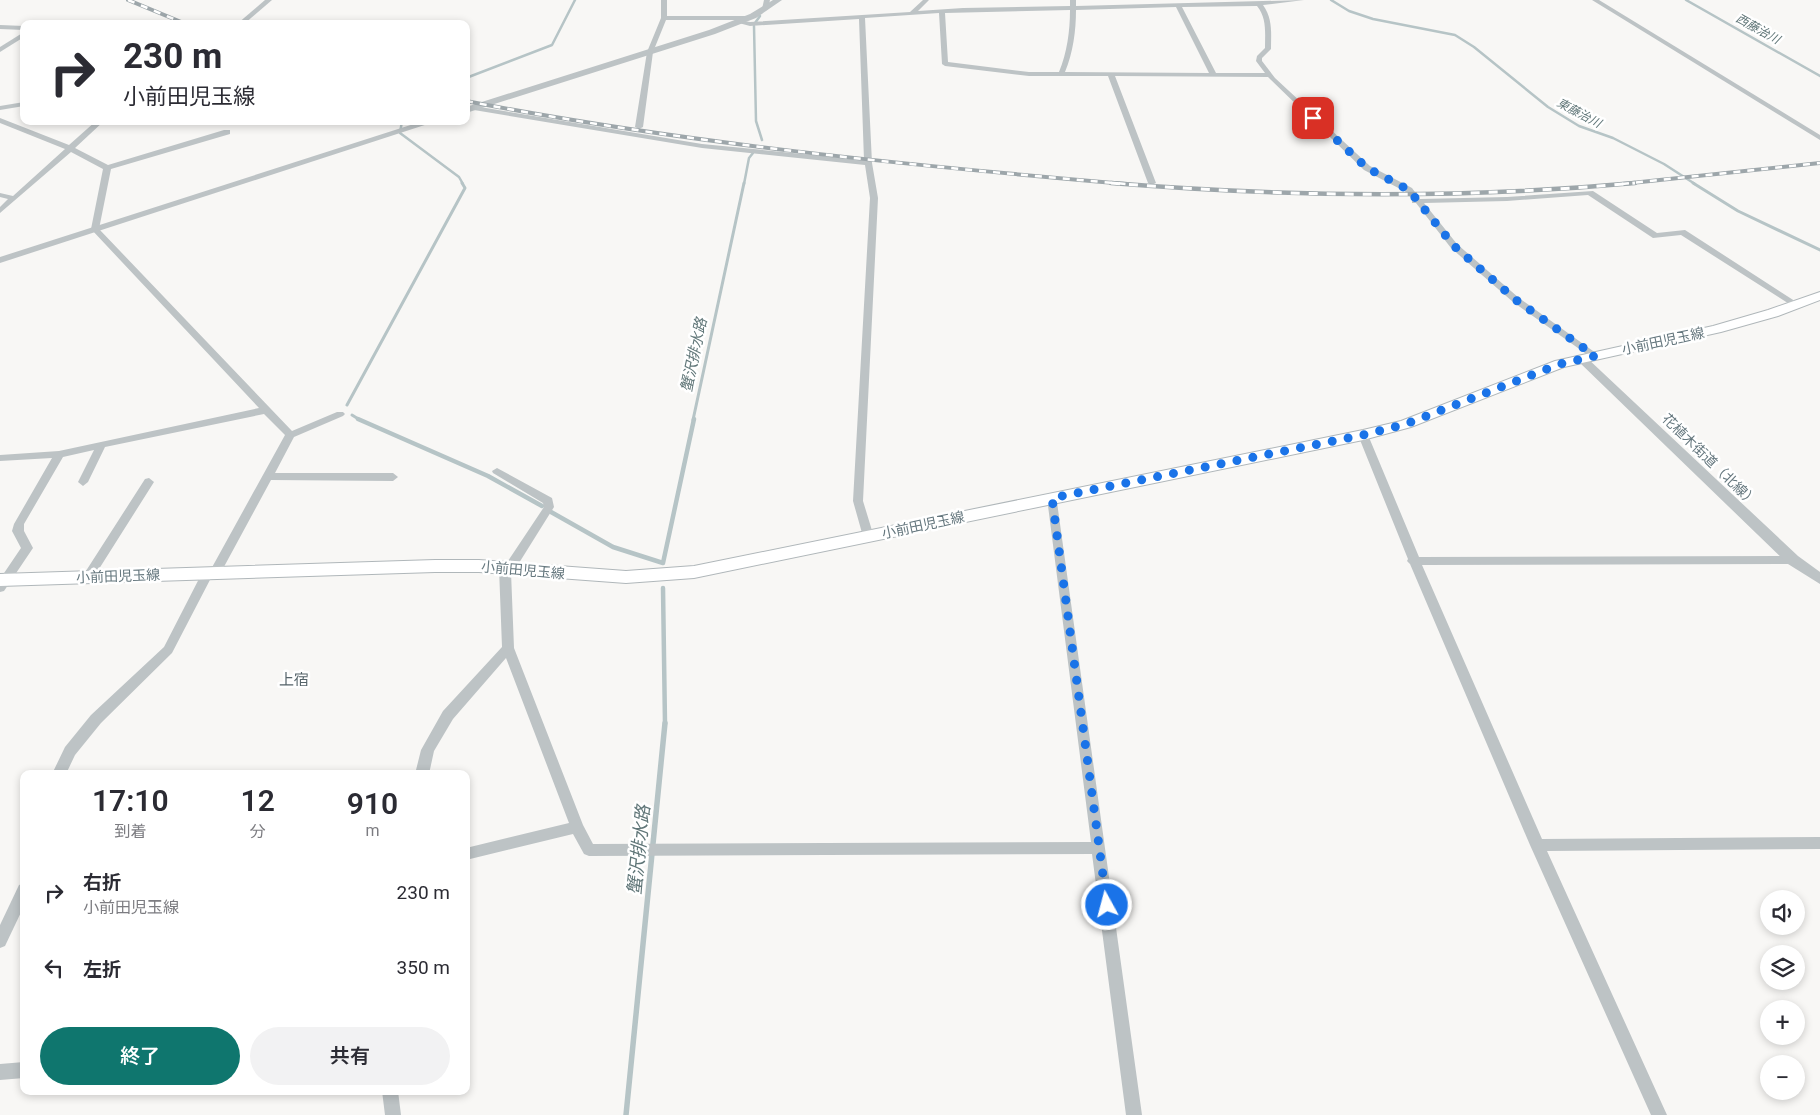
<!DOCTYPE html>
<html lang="ja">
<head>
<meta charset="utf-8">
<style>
	body { margin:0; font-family:Roboto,"Noto Sans JP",sans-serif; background:#f2f2f3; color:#2b2b33; height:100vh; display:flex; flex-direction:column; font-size:19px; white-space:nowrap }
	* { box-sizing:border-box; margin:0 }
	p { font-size:16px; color:#7c7c81 }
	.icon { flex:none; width:28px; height:28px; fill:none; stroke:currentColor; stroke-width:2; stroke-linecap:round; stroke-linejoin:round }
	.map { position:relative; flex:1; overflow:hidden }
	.drawer { position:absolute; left:20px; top:770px; width:450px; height:325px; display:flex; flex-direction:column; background:#fff; border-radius:10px; box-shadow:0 2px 8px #0003 }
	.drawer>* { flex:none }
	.top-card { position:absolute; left:20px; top:20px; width:450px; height:105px; border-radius:10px; box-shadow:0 2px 8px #0003; background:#fff; color:#2b2b33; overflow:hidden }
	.fabs { position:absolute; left:1760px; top:890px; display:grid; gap:10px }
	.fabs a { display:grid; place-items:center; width:45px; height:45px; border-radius:50%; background:#fff; box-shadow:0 2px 8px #0003; font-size:25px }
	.pin { position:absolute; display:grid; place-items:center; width:42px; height:42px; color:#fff; margin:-21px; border-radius:10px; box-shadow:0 2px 8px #0006 }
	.me { position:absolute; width:55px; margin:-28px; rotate:353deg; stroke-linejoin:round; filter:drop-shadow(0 0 4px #0008) }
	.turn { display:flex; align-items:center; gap:18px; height:105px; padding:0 20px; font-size:22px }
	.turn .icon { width:65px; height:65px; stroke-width:2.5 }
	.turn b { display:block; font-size:35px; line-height:42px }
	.eta { display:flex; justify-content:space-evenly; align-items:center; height:85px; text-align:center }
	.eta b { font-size:30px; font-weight:600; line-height:35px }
	.action { display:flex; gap:10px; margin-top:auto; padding:10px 20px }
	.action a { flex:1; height:58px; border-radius:30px; background:#0f766e; color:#fff; font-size:20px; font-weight:600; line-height:58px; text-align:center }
	.action a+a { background:#f2f2f3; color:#2b2b33 }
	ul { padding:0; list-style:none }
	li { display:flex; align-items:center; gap:15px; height:75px; padding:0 20px }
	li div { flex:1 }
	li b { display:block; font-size:19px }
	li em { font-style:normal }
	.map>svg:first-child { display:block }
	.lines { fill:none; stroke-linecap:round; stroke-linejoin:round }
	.stream-far3 { stroke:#b6c4c6; stroke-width:2.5 }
	.stream-far2 { stroke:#b6c4c6; stroke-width:3 }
	.stream-far1 { stroke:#b6c4c6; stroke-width:4.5 }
	.stream { stroke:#b6c4c6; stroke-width:5.5 }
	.secondary-casing { stroke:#b0b7ba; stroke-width:2 }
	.minor { fill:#bdc3c5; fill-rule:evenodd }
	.tertiary { fill:#bdc3c5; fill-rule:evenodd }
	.secondary { fill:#fff; fill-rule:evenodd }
	.rail-far1-casing { stroke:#9da6aa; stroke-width:4 }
	.rail-casing { stroke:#9da6aa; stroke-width:4.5 }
	.rail-far1 { stroke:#fff; stroke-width:2.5; stroke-dasharray:7; stroke-linecap:butt }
	.rail { stroke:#fff; stroke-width:3; stroke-dasharray:9; stroke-linecap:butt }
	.route { stroke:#1a73e8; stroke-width:9; stroke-dasharray:0 16.2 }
	.labels { text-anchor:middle; stroke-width:5; stroke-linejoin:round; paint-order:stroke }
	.far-water-label { font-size:12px; font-style:italic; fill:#607678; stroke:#fff }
	.street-label { font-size:14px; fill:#65777e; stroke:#fff }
	.water-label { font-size:15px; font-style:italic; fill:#607678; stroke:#fff }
	.neighbourhood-label { font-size:15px; fill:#56646a; stroke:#fff }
	.near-water-label { font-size:18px; font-style:italic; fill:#607678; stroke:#fff }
</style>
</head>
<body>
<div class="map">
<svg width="1820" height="1115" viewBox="0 0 1820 1115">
	<rect width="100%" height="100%" fill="#f8f7f5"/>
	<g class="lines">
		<g class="stream-far3">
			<polyline points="1331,0 1349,11 1373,19 1455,35 1474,47 1548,107 1579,126 1613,138 1664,164 1695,184"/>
			<polyline points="1686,0 1820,76"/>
			<polyline points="755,23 760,16"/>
			<polyline points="754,26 756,121 762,140"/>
			<polyline points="466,78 552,45 575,0"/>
			<polyline points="402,121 400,133 459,177 463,184"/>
			<polyline points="744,184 749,158 753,153"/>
		</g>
		<g class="stream-far2">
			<polyline points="1693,183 1738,211 1820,250"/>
			<polyline points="347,405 465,188 462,183"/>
			<polyline points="352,415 360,420"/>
			<polyline points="693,420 744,183"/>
		</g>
		<g class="stream-far1">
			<polyline points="358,419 488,476 542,506"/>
			<polyline points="551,512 613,547 663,563 694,419"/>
			<polyline points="663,588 665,724"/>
		</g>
		<polyline class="stream" points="626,1115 665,723"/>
		<g class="secondary-casing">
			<polygon id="secondary" points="1820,292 1820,300 1778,316 1721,332 1564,367 1411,427 1363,440 694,578 626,583 479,572 435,572 0,586 0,574 435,560 479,560 626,571 694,566 1363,430 1401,421 1555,361 1713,326 1768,310"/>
		</g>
		<g class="minor">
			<polygon points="265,0 272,0 244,24 237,24"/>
			<polygon points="661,0 667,0 667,16 747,16 750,18 747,20 666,20 653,52 643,127 639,129 635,127 647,52 661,18"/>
			<polygon points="764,0 770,0 768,9 765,11 762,9"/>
			<path d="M923,0H929L918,11L963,8L1070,6V0H1076V6L1304,0L1263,5C1273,19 1271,33 1271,49L1262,58V61L1275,78L1370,166L1412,188L1420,199L1507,197L1593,191L1657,233L1685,230L1801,305L1797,308L1794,307L1681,235L1653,238L1588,195L1507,201L1424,203L1457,244L1519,298L1600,356L1595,359L1592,358L1513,302L1451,248L1416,203H1412V199L1406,192L1364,170L1268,77L1115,76L1156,183L1152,185L1148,183L1108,76H1029L945,66L942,64L939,13L865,18L872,163L878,198L863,501L874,537L868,541L864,540L853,501L870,198L865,165L702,148L474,110L470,108L474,106L702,144L864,160L859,19L750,26L735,22L738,20L750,22L910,12ZM1257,6C1267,18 1265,33 1265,48L1257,56L1256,61L1265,73H1216L1182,7ZM1176,7L1209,73L1065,72C1073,53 1076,31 1076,10ZM1070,10C1070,31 1067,53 1059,72H1029L948,62L945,13Z"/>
			<polygon points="1592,0 1599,0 1820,135 1820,140"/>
			<polygon points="0,25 24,26 24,30 0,29"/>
			<polygon points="24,32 24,37 0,52 0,47"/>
			<polygon points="24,102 24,106 0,110 0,106"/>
			<polygon points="0,118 69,145 96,121 104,121 75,148 108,165 224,130 230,130 230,134 111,169 99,229 292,431 337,412 343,412 345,414 343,416 294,437 275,473 393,473 398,477 393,481 271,480 219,576 212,576 172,653 101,723 75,755 66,774 52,774 65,747 91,715 164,647 203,571 210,571 285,435 264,414 105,447 88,482 83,486 78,482 94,450 63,457 24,524 24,531 33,548 4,591 0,592 0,579 21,548 12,531 14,524 52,458 0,461 0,455 59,451 259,408 91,229 103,169 71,152 0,213 0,207 8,199 0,197 0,193 13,196 65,149 0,123"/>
			<polygon points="1363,432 1368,435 1419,557 1793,556 1799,560 1793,564 1422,565 1542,839 1820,837 1820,849 1547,851 1667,1115 1651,1115 1530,845 1410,564 1407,561 1408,559 1358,435"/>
			<polygon points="497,468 552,498 554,507 514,571 511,572 514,648 583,825 593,844 1091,842 1047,498 1052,494 1056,495 1142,1115 1126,1115 1092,854 589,856 584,854 573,834 466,860 466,848 569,823 506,658 453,719 434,751 429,774 415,774 421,750 443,711 502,647 499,568 501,565 506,564 544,507 543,503 493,473 492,471"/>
			<polygon points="149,478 154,482 92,580 84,580 82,577 84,574 145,479"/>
			<polygon points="24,883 24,906 5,946 0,948 0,925 19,885"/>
			<polygon points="24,1062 24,1078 0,1080 0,1064"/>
			<polygon points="382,1091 398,1091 401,1115 385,1115"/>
		</g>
		<g class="tertiary">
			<polygon points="773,0 782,0 756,18 715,34 466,113 466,107 709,30 750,14"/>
			<polygon points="423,121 437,121 0,263 0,257"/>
			<polygon points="1582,356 1586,357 1798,556 1820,572 1820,584 1788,564 1578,361 1578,357"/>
		</g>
		<use href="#secondary" class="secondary"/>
		<g class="rail-far1-casing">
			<g id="rail-far1">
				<polyline points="128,0 186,24"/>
				<path d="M466,101C683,143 905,165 1126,184"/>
				<polyline points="1622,184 1820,163"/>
			</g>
		</g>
		<g class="rail-casing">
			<path id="rail" d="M1111,183C1286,197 1460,199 1635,183"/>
		</g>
		<use href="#rail-far1" class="rail-far1"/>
		<use href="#rail" class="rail"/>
	</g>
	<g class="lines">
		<polyline class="route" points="1107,905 1052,498 1363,435 1406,424 1560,364 1595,356 1516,300 1454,246 1409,190 1367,168 1313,118"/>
	</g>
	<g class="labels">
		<g class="far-water-label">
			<text transform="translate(1758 29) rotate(29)" y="4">西藤治川</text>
			<text transform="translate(1579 113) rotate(28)" y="4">東藤治川</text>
		</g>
		<g class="street-label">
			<text transform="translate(1663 341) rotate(-12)" y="5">小前田児玉線</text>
			<text transform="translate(1710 460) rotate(44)" y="5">花植木街道（北線）</text>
			<text transform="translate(923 525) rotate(-12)" y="5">小前田児玉線</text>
			<text transform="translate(523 570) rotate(5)" y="5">小前田児玉線</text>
			<text transform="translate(118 576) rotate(-2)" y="5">小前田児玉線</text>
		</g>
		<g class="water-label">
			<text transform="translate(694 355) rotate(-78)" y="5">蟹沢排水路</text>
		</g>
		<g class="neighbourhood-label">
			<text x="294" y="685">上宿</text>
		</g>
		<g class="near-water-label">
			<text transform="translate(639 850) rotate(-84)" y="6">蟹沢排水路</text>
		</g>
	</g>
</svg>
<div class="fabs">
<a><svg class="icon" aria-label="sound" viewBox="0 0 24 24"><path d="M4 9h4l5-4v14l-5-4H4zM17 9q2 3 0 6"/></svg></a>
<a><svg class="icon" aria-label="layers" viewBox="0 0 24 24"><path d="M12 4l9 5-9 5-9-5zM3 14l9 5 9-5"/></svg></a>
<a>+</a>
<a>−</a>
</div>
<div class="pin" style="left:1313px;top:118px;background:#d93025"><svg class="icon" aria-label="arrive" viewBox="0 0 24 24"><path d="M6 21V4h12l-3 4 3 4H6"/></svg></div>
<svg class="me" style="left:1107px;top:905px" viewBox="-20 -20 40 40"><circle r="17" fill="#1a73e8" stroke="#fff" stroke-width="3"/><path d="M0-11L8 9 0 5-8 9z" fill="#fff"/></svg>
<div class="top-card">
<div class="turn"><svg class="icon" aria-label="right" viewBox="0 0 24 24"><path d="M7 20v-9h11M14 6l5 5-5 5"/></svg><div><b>230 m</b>小前田児玉線</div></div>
</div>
<section class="drawer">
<div class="eta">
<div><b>17:10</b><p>到着</p></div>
<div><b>12</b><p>分</p></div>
<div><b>910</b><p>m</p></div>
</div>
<ul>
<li><svg class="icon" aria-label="right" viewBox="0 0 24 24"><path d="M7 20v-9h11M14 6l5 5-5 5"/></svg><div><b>右折</b><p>小前田児玉線</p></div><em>230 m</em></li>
<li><svg class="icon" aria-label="left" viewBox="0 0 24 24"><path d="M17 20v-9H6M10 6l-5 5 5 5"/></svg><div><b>左折</b></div><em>350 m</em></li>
</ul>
<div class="action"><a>終了</a><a>共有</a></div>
</section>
</div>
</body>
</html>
